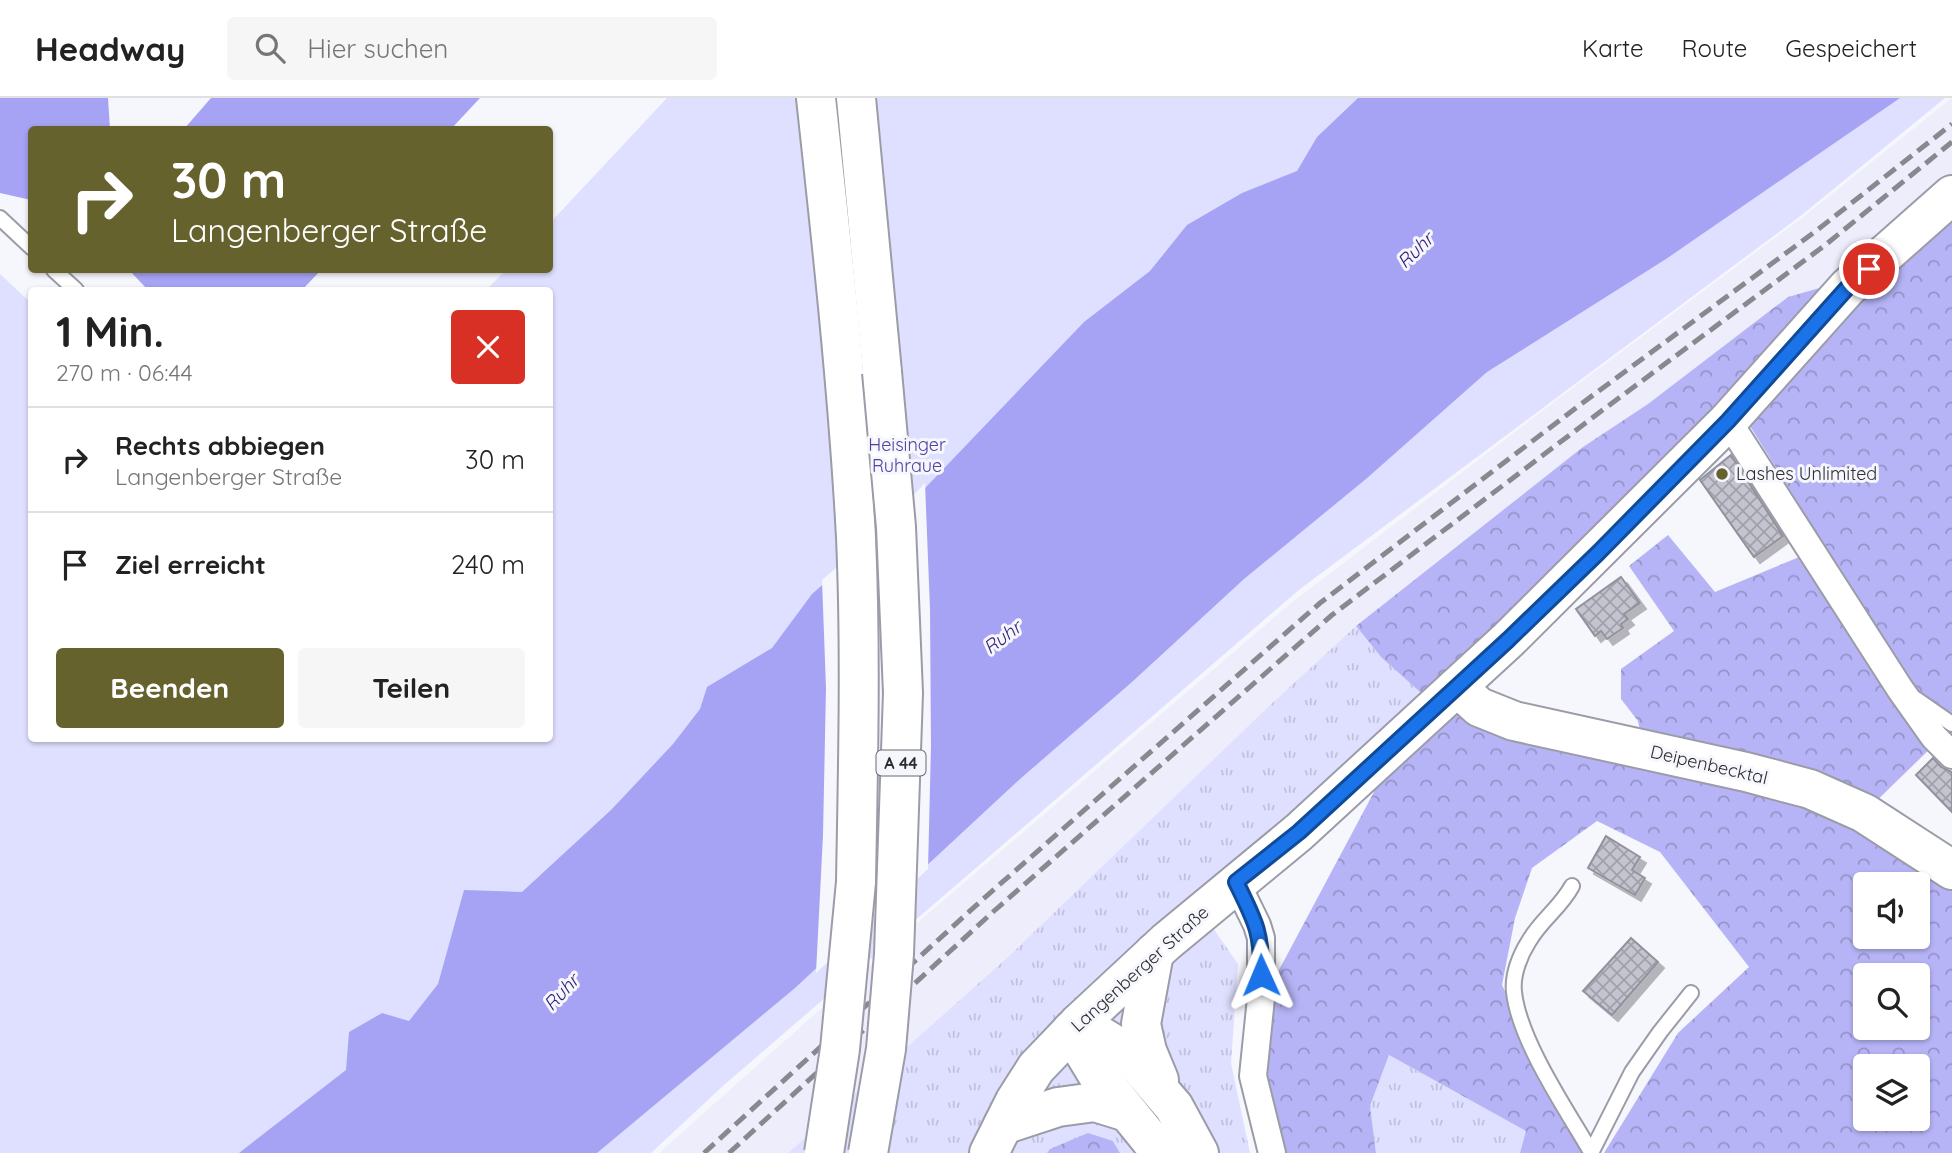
<!DOCTYPE html>
<html lang="de">
<head>
<meta charset="utf-8">
<style>
	body { margin:0; font-family:Quicksand,sans-serif; background:#f6f6f6; color:#222; height:100vh; display:flex; flex-direction:column; font-size:26px; white-space:nowrap }
	* { box-sizing:border-box; margin:0 }
	p { font-size:23px; color:#767676 }
	.icon { flex:none; width:38px; height:38px; fill:none; stroke:currentColor; stroke-width:2; stroke-linecap:round; stroke-linejoin:round }
	.map { position:relative; flex:1; overflow:hidden }
	.sheet { position:absolute; left:28px; top:189px; width:525px; height:455px; display:flex; flex-direction:column; background:#fff; border-radius:7px; box-shadow:0 2px 5px #0004 }
	.sheet>* { flex:none }
	.hud { position:absolute; left:28px; top:28px; width:525px; height:147px; border-radius:7px; box-shadow:0 2px 5px #0004; background:#65622e; color:#fff; overflow:hidden }
	.buttons { position:absolute; left:1853px; top:774px; display:grid; gap:14px }
	.buttons a { display:grid; place-items:center; width:77px; height:77px; border-radius:7px; background:#fff; box-shadow:0 2px 5px #0004; font-size:35px }
	.pin { position:absolute; display:grid; place-items:center; width:60px; height:60px; color:#fff; margin:-30px; border:4px solid #fff; border-radius:50%; box-shadow:0 2px 7px #0007 }
	.me { position:absolute; width:77px; margin:-38px; rotate:359deg; stroke-linejoin:round; filter:drop-shadow(0 0 5px #0008) }
	.turn { display:flex; align-items:center; gap:24px; height:147px; padding:0 28px; font-size:32px }
	.turn .icon { width:91px; height:91px; stroke-width:2.5 }
	.turn b { display:block; font-size:49px; line-height:60px }
	.round { display:grid; place-items:center; flex:none; width:74px; height:74px; border-radius:7px; background:#f6f6f6 }
	.head { display:flex; align-items:center; justify-content:space-between; height:119px; padding:0 28px }
	h1 { font-size:42px; font-weight:700; line-height:52px }
	.primary-button { display:flex; gap:14px; margin-top:auto; padding:14px 28px }
	.primary-button a { flex:1; height:80px; border-radius:7px; background:#65622e; color:#fff; font-size:28px; font-weight:700; line-height:80px; text-align:center }
	.primary-button a+a { background:#f6f6f6; color:#222 }
	ul { padding:0; list-style:none }
	li { display:flex; align-items:center; gap:21px; height:105px; padding:0 28px; border-top:2px solid #e0e0e0 }
	li div { flex:1 }
	li b { display:block; font-size:26px }
	li em { font-style:normal }
	header { display:flex; align-items:center; gap:42px; box-sizing:border-box; height:98px; padding:0 35px; background:#fff; border-bottom:2px solid #e0e0e0 }
	header strong { font-size:33px }
	nav { display:flex; gap:38px; margin-inline-start:auto; font-size:24px }
	.search { width:490px; height:63px; background:#f6f6f6; display:flex; align-items:center; gap:18px; box-sizing:border-box; padding:0 24px; border-radius:7px; color:#767676; font-size:26px }
	.map>svg:first-child { display:block }
	.built { fill:#ededfc }
	.grass { fill:url(#grass-tufts) }
	.forest { fill:url(#forest-crowns); fill-rule:evenodd }
	.green { fill:#dfe0ff }
	.water { fill:#a7a3f4 }
	.pier { fill:#f6f6fd }
	.building { fill:url(#building-cross-hatch); stroke:#92929d; stroke-width:2; filter:url(#shadow) }
	.lines { fill:none; stroke-linecap:round; stroke-linejoin:round }
	.lane-casing { stroke:#9c9ca8; stroke-width:18 }
	.street-casing { stroke:#9c9ca8; stroke-width:30 }
	.secondary-casing { stroke:#9c9ca8; stroke-width:42 }
	.highway-casing { stroke:#9c9ca8; stroke-width:42 }
	.lane { stroke:#fff; stroke-width:14 }
	.street { stroke:#fff; stroke-width:26 }
	.secondary { stroke:#fff; stroke-width:38 }
	.highway { stroke:#fff; stroke-width:38 }
	.rail { stroke:#88888e; stroke-width:5; stroke-dasharray:14 7; stroke-linecap:butt }
	.highway-bridge-casing { stroke:#9c9ca8; stroke-width:42; stroke-linecap:butt }
	.highway-bridge { stroke:#fff; stroke-width:38 }
	.route-casing { stroke:#114b97; stroke-width:18 }
	.route { stroke:#1a73e8; stroke-width:12 }
	.poi-dot { fill:#65622e; stroke:#f6f6fd; stroke-width:2.5 }
	.labels { text-anchor:middle; stroke-width:6; stroke-linejoin:round; paint-order:stroke }
	.shield { fill:#f6f6fd; stroke:#69696e; stroke-width:2 }
	.shield-label { font-size:16px; font-weight:bold; fill:#2d2d31 }
	.park-label { font-size:18px; fill:#5042a0; stroke:#f6f6fd }
	.poi-label { font-size:18px; fill:#2d2d31; stroke:#f6f6fd; text-anchor:start }
	.street-label { font-size:18px; fill:#2d2d31; stroke:#f6f6fd }
	.water-label { font-size:19px; font-style:italic; fill:#311c78; stroke:#f6f6fd }
</style>
</head>
<body>
<header>
<strong>Headway</strong>
<div class="search"><svg class="icon" aria-label="search" viewBox="0 0 24 24"><circle cx="10" cy="10" r="6"/><path d="M15 15l6 6"/></svg>Hier suchen</div>
<nav><a>Karte</a><a>Route</a><a>Gespeichert</a></nav>
</header>
<div class="map">
<svg width="1952" height="1055" viewBox="0 0 1952 1055">
	<defs>
		<pattern id="grass-tufts" width="24" height="20" patternUnits="userSpaceOnUse" patternTransform="scale(1.75)"><rect width="24" height="20" fill="#dfe0ff"/><path d="M3 7l-1-3M5 7V3M7 7l1-3M15 17l-1-3M17 17v-4M19 17l1-3" fill="none" stroke="#c0c0db"/></pattern>
		<pattern id="forest-crowns" width="20" height="18" patternUnits="userSpaceOnUse" patternTransform="scale(1.75)"><rect width="20" height="18" fill="#b6b4f6"/><path d="M2 6a3 3 0 1 1 6 0M12 15a3 3 0 1 1 6 0" fill="none" stroke="#9493c8"/></pattern>
		<pattern id="building-cross-hatch" width="8" height="8" patternUnits="userSpaceOnUse" patternTransform="scale(1.75)"><rect width="8" height="8" fill="#c4c4d0"/><path d="M0 0l8 8M0 8l8-8" fill="none" stroke="#a0a0a9"/></pattern>
		<filter id="shadow"><feDropShadow dx="6" dy="6" stdDeviation="0" flood-color="#0004"/></filter>
	</defs>
	<rect width="100%" height="100%" fill="#f6f6fd"/>
	<polygon class="built" points="1952,0 1952,88 1844,183 1788,199 1648,306 1583,349 1356,528 1267,610 1007,860 788,1055 659,1055 916,826 1290,506 1566,295 1802,120"/>
	<g class="grass">
		<polygon points="1356,528 1382,560 1429,602 1193,801 1238,866 1231,965 1250,1055 1120,1055 1113,1043 1051,1051 1047,1055 788,1055 1007,860 1267,610"/>
		<polygon points="1389,957 1527,1033 1520,1055 1376,1055 1370,1008"/>
	</g>
	<g class="forest">
		<polygon points="1952,116 1952,636 1916,616 1824,447 1750,328 1862,203"/>
		<polygon points="1844,183 1429,602 1382,560 1356,528 1583,349 1648,306 1788,199"/>
		<polygon points="1668,437 1715,494 1809,455 1938,643 1865,714 1644,651 1638,623 1621,601 1621,571 1674,533 1629,468"/>
		<path d="M1458,591L1746,676L1952,774V1055H1604L1678,935L1749,869L1660,754L1597,723L1532,770L1515,820L1502,887L1584,1055H1520L1526,1033L1389,957L1370,1008L1376,1055H1284L1264,991L1279,872L1374,694L1364,671ZM1866,786H1918V838H1866ZM1866,877H1918V929H1866ZM1866,968H1918V1020H1866Z"/>
		<polygon points="1088,1035 1113,1043 1120,1055 1047,1055 1050,1051"/>
	</g>
	<polygon class="green" points="667,0 1945,0 1803,116 1300,491 725,986 651,1055 0,1055 0,176 31,205 32,640 550,640 550,192 486,192 506,172 550,172 550,125"/>
	<g class="water">
		<polygon points="0,0 108,0 110,31 32,32 31,102 0,95"/>
		<polygon points="211,0 480,0 451,31 184,31"/>
		<polygon points="1358,0 1900,0 1666,161 1487,274 1366,381 1244,481 1132,584 1020,681 795,890 597,1055 239,1055 346,972 349,934 382,915 409,923 438,886 464,792 522,794 612,711 673,646 700,611 707,589 772,550 812,496 883,434 1084,224 1150,173 1187,127 1242,95 1297,73 1317,39"/>
		<polygon points="129,172 321,172 302,192 148,192"/>
	</g>
	<polygon class="pier" points="925,385 930,511 931,648 928,771 816,875 823,737 826,590 822,482 880,432"/>
	<g class="building">
		<polygon points="1731,357 1783,438 1754,459 1700,382"/>
		<polygon points="1621,479 1640,505 1624,516 1628,521 1621,526 1623,530 1607,541 1601,533 1595,538 1576,511"/>
		<polygon points="1933,660 1941,669 1952,674 1952,714 1916,677"/>
		<polygon points="1606,738 1640,759 1632,772 1645,780 1635,797 1588,770"/>
		<polygon points="1631,840 1658,864 1612,917 1583,893"/>
	</g>
	<g class="lines">
		<g class="lane-casing">
			<g id="lane">
				<polyline points="0,120 32,150"/>
				<polyline points="54,172 76,192"/>
				<polyline points="1916,601 1952,626"/>
				<path d="M1572,788C1561,809 1541,822 1529,843C1520,857 1512,877 1514,894C1519,942 1566,1011 1591,1054"/>
				<polyline points="1591,1055 1632,974 1660,934 1691,895"/>
			</g>
		</g>
		<g class="street-casing">
			<g id="street">
				<polyline points="1728,323 1900,591 1934,639 1952,657"/>
				<polyline points="1236,784 1257,827 1261,840 1261,900 1253,978 1272,1055"/>
			</g>
		</g>
		<g class="secondary-casing">
			<g id="secondary">
				<polyline points="1457,589 1479,609 1514,623 1746,674 1810,691 1864,715 1952,772"/>
				<polyline points="989,1055 1015,1003 1036,970 1079,925 1166,844 1299,734 1508,542 1728,323 1848,189 1952,97"/>
			</g>
		</g>
		<g class="highway-casing">
			<g id="highway">
				<path d="M816,0C832,146 848,292 856,439C861,554 858,669 856,784"/>
				<polyline points="856,0 882,274"/>
				<polyline points="1154,855 1141,926 1147,953 1159,982"/>
				<polyline points="1079,925 1127,954 1174,1009 1199,1055"/>
				<polyline points="1071,933 1097,976 1161,1055"/>
				<polyline points="1003,1027 1058,1009 1095,1004 1124,1013"/>
			</g>
		</g>
		<use href="#lane" class="lane"/>
		<use href="#street" class="street"/>
		<use href="#secondary" class="secondary"/>
		<use href="#highway" class="highway"/>
		<g class="rail">
			<polyline points="704,1055 982,802 1320,505 1581,306 1816,133 1952,26"/>
			<polyline points="729,1055 994,813 1332,517 1596,317 1824,148 1952,44"/>
		</g>
		<g class="highway-bridge-casing">
			<g id="highway-bridge">
				<polyline points="824,1055 840,951 856,784"/>
				<polyline points="868,1055 886,951 894,856 903,595 896,429 882,274"/>
			</g>
		</g>
		<use href="#highway-bridge" class="highway-bridge"/>
	</g>
	<g class="lines">
		<g class="route-casing">
			<path id="route" d="M1261,877C1262,834 1255,823 1236,784L1299,734L1508,542L1598,455L1728,323L1848,189L1869,171"/>
		</g>
		<use href="#route" class="route"/>
	</g>
	<circle class="poi-dot" cx="1722" cy="376" r="7"/>
	<g class="labels">
		<rect class="shield" x="876.5" y="652.5" width="49" height="25" rx="5"/>
		<g class="shield-label">
			<text x="901" y="671">A 44</text>
		</g>
		<g class="park-label">
			<text x="907" y="353">Heisinger<tspan x="907" dy="21">Ruhraue</tspan></text>
		</g>
		<g class="poi-label">
			<text x="1736" y="382">Lashes Unlimited</text>
		</g>
		<g class="street-label">
			<text transform="translate(1709 667) rotate(13)" y="6">Deipenbecktal</text>
			<text transform="translate(1140 871) rotate(-42)" y="6">Langenberger Straße</text>
		</g>
		<g class="water-label">
			<text transform="translate(1415 152) rotate(-44)" y="7">Ruhr</text>
			<text transform="translate(1002 539) rotate(-37)" y="7">Ruhr</text>
			<text transform="translate(561 894) rotate(-47)" y="7">Ruhr</text>
		</g>
	</g>
</svg>
<div class="buttons">
<a><svg class="icon" aria-label="sound" viewBox="0 0 24 24"><path d="M4 9h4l5-4v14l-5-4H4zM17 9q2 3 0 6"/></svg></a>
<a><svg class="icon" aria-label="search" viewBox="0 0 24 24"><circle cx="10" cy="10" r="6"/><path d="M15 15l6 6"/></svg></a>
<a><svg class="icon" aria-label="layers" viewBox="0 0 24 24"><path d="M12 4l9 5-9 5-9-5zM3 14l9 5 9-5"/></svg></a>
</div>
<div class="pin" style="left:1869px;top:171px;background:#d93025"><svg class="icon" aria-label="arrive" viewBox="0 0 24 24"><path d="M6 21V4h12l-3 4 3 4H6"/></svg></div>
<svg class="me" style="left:1261px;top:877px" viewBox="-20 -20 40 40"><path d="M0-17L14 15 0 8-14 15z" fill="#1a73e8" stroke="#fff" stroke-width="4"/></svg>
<div class="hud">
<div class="turn"><svg class="icon" aria-label="right" viewBox="0 0 24 24"><path d="M7 20v-9h11M14 6l5 5-5 5"/></svg><div><b>30 m</b>Langenberger Straße</div></div>
</div>
<section class="sheet">
<div class="head"><div><h1>1 Min.</h1><p>270 m · 06:44</p></div><a class="round" style="background:#d93025;color:#fff"><svg class="icon" aria-label="close" viewBox="0 0 24 24"><path d="M6 6l12 12M18 6L6 18"/></svg></a></div>
<ul>
<li><svg class="icon" aria-label="right" viewBox="0 0 24 24"><path d="M7 20v-9h11M14 6l5 5-5 5"/></svg><div><b>Rechts abbiegen</b><p>Langenberger Straße</p></div><em>30 m</em></li>
<li><svg class="icon" aria-label="arrive" viewBox="0 0 24 24"><path d="M6 21V4h12l-3 4 3 4H6"/></svg><div><b>Ziel erreicht</b></div><em>240 m</em></li>
</ul>
<div class="primary-button"><a>Beenden</a><a>Teilen</a></div>
</section>
</div>
</body>
</html>
